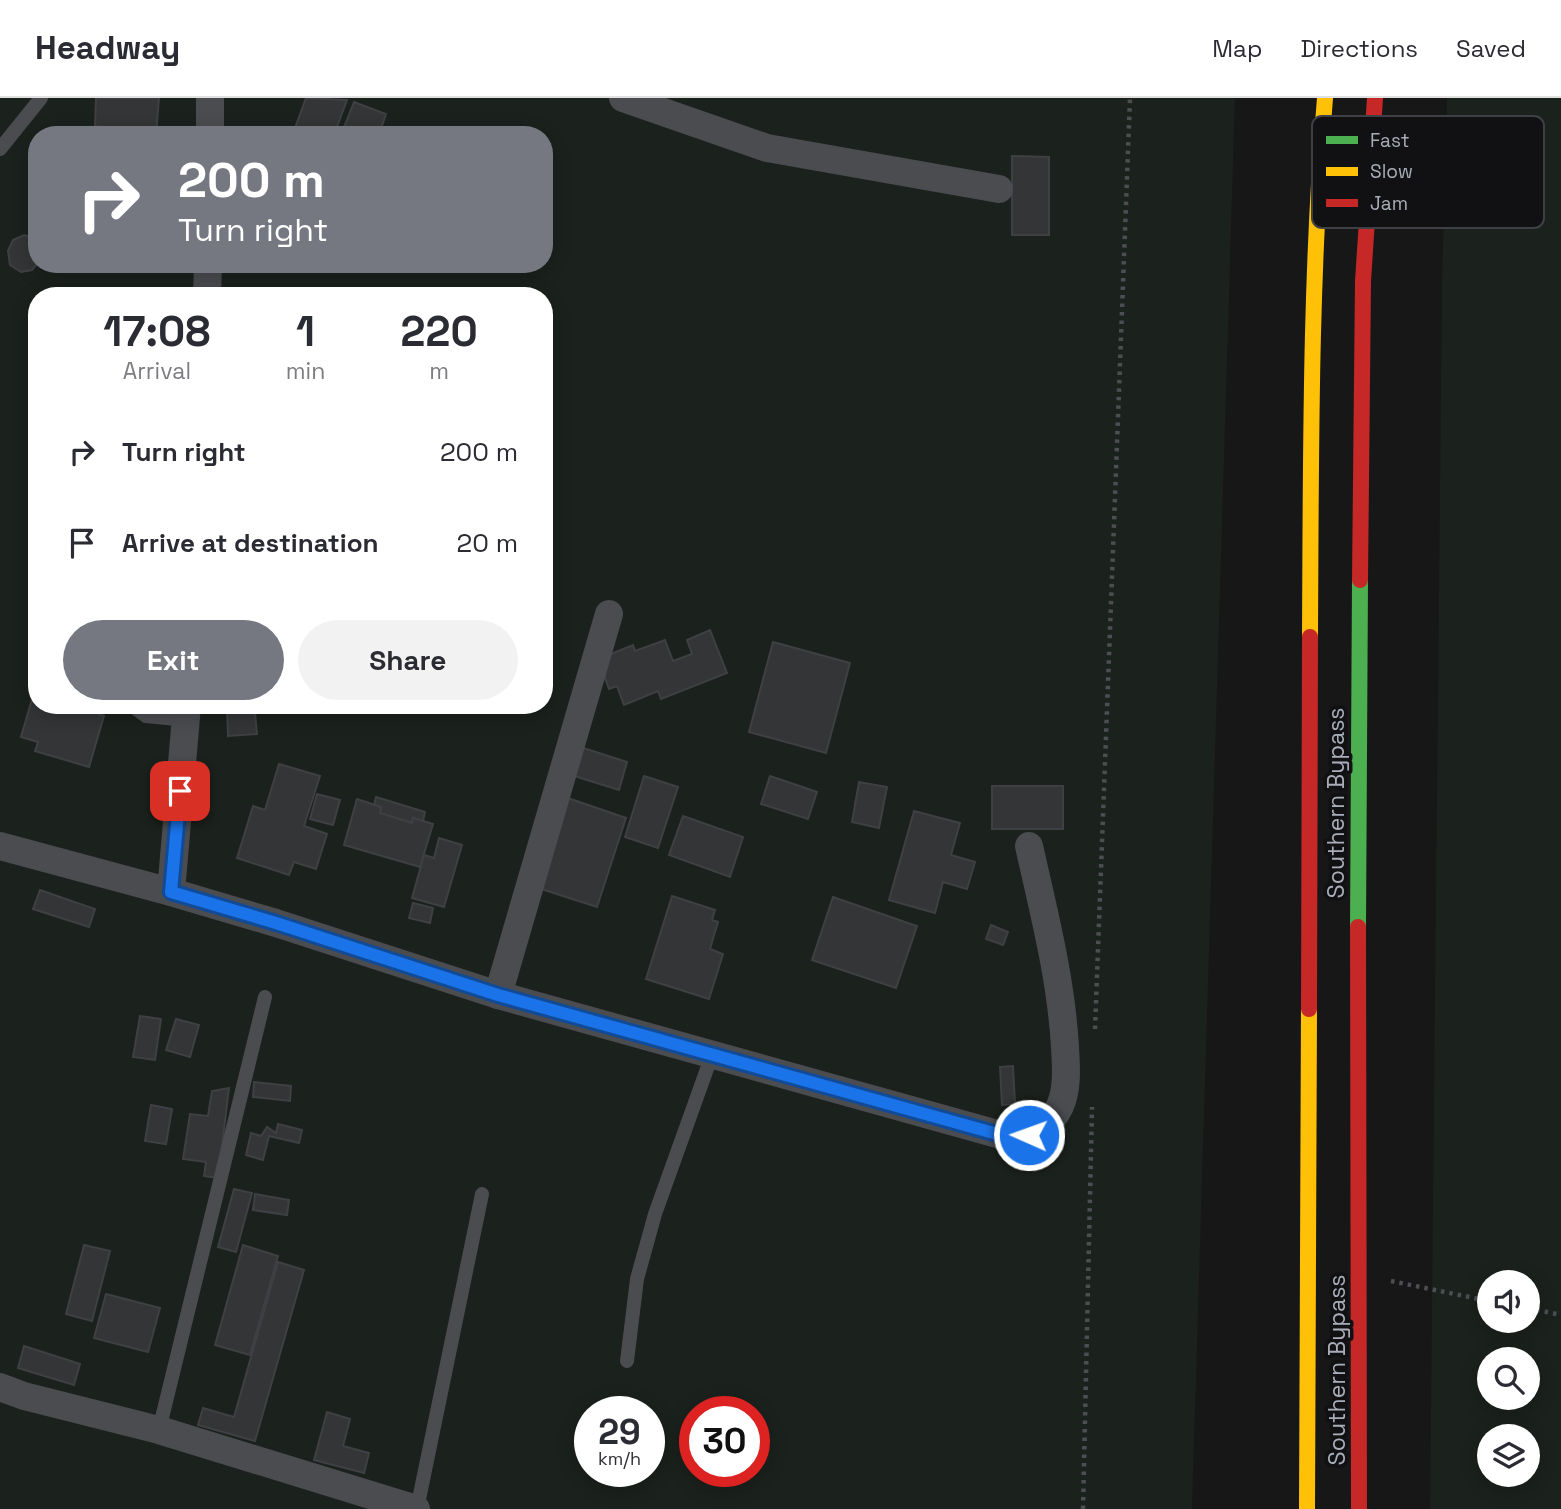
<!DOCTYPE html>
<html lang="en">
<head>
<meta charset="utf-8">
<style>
	body { margin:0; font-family:"Space Grotesk",sans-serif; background:#f2f2f3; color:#2b2b33; height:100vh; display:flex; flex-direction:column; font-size:26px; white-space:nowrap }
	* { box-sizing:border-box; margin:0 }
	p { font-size:23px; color:#7c7c81 }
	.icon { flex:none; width:38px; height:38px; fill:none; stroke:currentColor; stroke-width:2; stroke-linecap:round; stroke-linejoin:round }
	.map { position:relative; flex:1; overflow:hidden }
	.drawer { position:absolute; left:28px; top:189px; width:525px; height:427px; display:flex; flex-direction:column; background:#fff; border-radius:28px; box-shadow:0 4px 18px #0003 }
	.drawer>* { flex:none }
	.banner { position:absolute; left:28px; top:28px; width:525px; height:147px; border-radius:28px; box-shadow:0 4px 18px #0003; background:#757880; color:#fff; overflow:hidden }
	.controls { position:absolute; left:1477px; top:1172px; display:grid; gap:14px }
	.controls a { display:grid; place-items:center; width:63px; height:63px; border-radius:50%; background:#fff; box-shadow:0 4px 18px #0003; font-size:35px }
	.speed { position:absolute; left:574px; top:1298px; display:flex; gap:14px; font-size:35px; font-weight:700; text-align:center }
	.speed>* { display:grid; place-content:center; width:91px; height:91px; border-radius:50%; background:#fff; box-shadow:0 4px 18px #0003; line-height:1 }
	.speed small { font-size:18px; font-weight:400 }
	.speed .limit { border:10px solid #d22; background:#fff; color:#111 }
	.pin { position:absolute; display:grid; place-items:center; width:60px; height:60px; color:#fff; margin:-30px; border-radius:14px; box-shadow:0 4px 10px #0006 }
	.me { position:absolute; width:77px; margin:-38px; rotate:272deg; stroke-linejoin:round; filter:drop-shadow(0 0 5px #0008) }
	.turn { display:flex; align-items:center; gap:24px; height:147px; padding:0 35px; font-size:32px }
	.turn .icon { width:91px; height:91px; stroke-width:2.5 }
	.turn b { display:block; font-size:49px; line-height:60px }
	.eta { display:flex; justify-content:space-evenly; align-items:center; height:119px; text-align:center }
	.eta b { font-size:42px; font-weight:700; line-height:49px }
	.button { display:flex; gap:14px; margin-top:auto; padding:14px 35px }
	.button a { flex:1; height:80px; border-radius:42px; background:#757880; color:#fff; font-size:28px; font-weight:700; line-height:80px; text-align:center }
	.button a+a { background:#f2f2f3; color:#2b2b33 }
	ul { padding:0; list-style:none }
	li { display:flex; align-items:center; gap:21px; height:91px; padding:0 35px }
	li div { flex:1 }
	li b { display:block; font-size:26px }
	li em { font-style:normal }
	header { display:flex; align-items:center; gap:42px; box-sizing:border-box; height:98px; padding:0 35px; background:#fff; border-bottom:2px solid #e1e1e2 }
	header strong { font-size:33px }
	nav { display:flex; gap:38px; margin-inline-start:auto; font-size:24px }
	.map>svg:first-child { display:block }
	.green { fill:#1b211c; fill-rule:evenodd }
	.building { fill:#343537; stroke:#3f4043; stroke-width:2 }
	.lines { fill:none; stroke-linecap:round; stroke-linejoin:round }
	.path { stroke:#4d4e52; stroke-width:4.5; stroke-dasharray:3.5 5; stroke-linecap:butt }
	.lane { stroke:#4b4c50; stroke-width:14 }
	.street { stroke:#4b4c50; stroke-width:28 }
	.fast { stroke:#4caf50; stroke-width:16 }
	.slow { stroke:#ffc107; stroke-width:16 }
	.jam { stroke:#c62828; stroke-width:16 }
	.route-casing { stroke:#114b97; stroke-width:18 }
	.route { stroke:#1a73e8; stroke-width:12 }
	.labels { text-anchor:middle; stroke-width:7; stroke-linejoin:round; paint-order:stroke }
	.street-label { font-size:23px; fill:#a8adb8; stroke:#111113 }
	.key { fill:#111113; stroke:#3e4045; stroke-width:2 }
	.key-label { font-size:19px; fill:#a8adb8 }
</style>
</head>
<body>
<header>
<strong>Headway</strong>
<nav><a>Map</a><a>Directions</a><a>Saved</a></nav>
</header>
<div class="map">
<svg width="1561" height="1411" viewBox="0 0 1561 1411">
	<rect width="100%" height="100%" fill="#171717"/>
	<g class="green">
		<path d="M0,0H1235L1192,1411H0ZM37,37H544V166H37ZM37,198H544V607H37ZM590,1314H649V1374H590ZM695,1314H754V1374H695Z"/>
		<path d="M1447,0H1561V1411H1430L1442,184ZM1489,1185H1528V1223H1489ZM1489,1262H1528V1300H1489ZM1489,1339H1528V1377H1489Z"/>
	</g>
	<g class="building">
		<polygon points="96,0 159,0 156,37 123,37 123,31 95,28"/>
		<polygon points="306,0 347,2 334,37 313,37 295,30"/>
		<polygon points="354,4 386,16 379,37 341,37"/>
		<polygon points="1012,58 1049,59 1049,137 1012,137"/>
		<polygon points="24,137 37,141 37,166 32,172 21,174 10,167 8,153 13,142"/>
		<polygon points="710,532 727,575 661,601 658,593 624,607 617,588 609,591 598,561 633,547 635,553 665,542 673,563 692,556 687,542"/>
		<polygon points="773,544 850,565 826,655 749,634"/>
		<polygon points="34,594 37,595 37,607 100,607 98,616 104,618 89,669 35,653 38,644 21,639"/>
		<polygon points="227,607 264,607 265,614 255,615 257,636 228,638"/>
		<polygon points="580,649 627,664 619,692 571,677"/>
		<polygon points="279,666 320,678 304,728 327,736 316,771 294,764 289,777 237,760 253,708 265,712"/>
		<polygon points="644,678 678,689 658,750 625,739"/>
		<polygon points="770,678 817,694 808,721 761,706"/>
		<polygon points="859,684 887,689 879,730 852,724"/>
		<rect x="992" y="688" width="71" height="43"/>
		<polygon points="317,696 340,702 333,727 310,721"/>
		<polygon points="562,698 626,720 597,809 532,788"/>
		<polygon points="376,699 425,714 423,723 413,720 412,725 380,715 381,709 374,707"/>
		<polygon points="357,701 381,709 380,715 412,725 413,720 433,726 420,769 344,747"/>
		<polygon points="914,713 960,725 951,757 975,764 967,791 943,784 935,815 889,802"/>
		<polygon points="683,718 743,739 730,779 669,757"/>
		<polygon points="439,740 462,747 444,809 412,800 424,757 434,760"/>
		<polygon points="40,792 95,811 89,829 33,811"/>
		<polygon points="672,798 715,812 712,822 718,824 710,851 723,856 709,901 646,881"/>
		<polygon points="833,799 917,828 896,890 812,862"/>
		<polygon points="413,805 433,810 430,825 409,820"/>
		<polygon points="991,827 1008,834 1003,847 986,841"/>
		<polygon points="140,918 161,921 155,962 133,959"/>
		<polygon points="176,921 199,927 190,959 166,952"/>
		<polygon points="1013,968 1015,1006 1002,1007 1000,969"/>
		<polygon points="254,984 291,988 290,1003 253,999"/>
		<polygon points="229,990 218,1080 204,1078 206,1064 183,1061 190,1016 208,1018 212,993"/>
		<polygon points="151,1007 172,1011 166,1046 145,1043"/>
		<polygon points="278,1026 302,1032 299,1045 269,1038 263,1062 246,1057 251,1035 261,1038 267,1029 276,1035"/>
		<polygon points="234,1091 252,1095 236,1154 218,1149"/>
		<polygon points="255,1096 289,1102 287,1117 253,1112"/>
		<polygon points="84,1147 110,1153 92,1223 66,1216"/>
		<polygon points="243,1147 278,1158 250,1257 215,1247"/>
		<polygon points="278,1164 304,1172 255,1343 198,1327 203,1310 234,1319"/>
		<polygon points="106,1196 160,1210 148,1254 94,1240"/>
		<polygon points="24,1248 80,1266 74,1287 18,1270"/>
		<polygon points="327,1314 350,1321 343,1348 369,1355 364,1375 314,1362"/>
	</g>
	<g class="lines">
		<g class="path">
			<polyline points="1095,931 1130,0"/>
			<polyline points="1391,1183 1489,1203"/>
			<polyline points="1528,1210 1561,1217"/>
			<polyline points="1083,1411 1092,1009"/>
		</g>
		<g class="lane">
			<polyline points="0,51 41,0"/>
			<polyline points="131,607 146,618 187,622"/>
			<polyline points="627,1263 637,1181 655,1116 712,957"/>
			<polyline points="159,1332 265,899"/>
			<polyline points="417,1411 482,1096"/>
		</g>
		<g class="street">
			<polyline points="623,0 767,50 999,91"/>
			<polyline points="210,37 210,0"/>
			<polyline points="207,198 208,166"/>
			<path d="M0,748L171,794L276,825L498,897L1008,1039C1031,1037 1050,1030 1060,1008C1068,990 1066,968 1065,949C1061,880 1044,815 1029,748"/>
			<polyline points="171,794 187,607"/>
			<polyline points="498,897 609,516"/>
			<polyline points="0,1289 24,1298 159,1332 416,1411"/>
		</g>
		<polyline class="fast" points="1358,829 1360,482"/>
		<g class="slow">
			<path d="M1310,539C1311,359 1310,179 1325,0"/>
			<polyline points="1307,1411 1309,911"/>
		</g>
		<g class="jam">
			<polyline points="1360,482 1363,183 1375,0"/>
			<polyline points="1358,829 1359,1411"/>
			<polyline points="1309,911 1310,539"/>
		</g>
	</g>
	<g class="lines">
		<g class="route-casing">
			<polyline id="route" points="180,693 171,794 276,825 498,897 1008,1039 1029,1037"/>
		</g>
		<use href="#route" class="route"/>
	</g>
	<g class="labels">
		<g class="street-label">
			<text transform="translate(1336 705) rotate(-90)" y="8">Southern Bypass</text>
			<text transform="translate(1337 1272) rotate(-90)" y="8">Southern Bypass</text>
		</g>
	</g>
	<rect x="1312" y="18" width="232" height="112" rx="10" class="key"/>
	<rect x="1326" y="38" width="32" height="8" fill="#4caf50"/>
	<rect x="1326" y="69" width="32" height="9" fill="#ffc107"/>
	<rect x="1326" y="101" width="32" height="8" fill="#c62828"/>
	<g class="key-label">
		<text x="1370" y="49">Fast</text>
		<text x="1370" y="80">Slow</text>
		<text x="1370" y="112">Jam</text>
	</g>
</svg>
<div class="controls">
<a><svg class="icon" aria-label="sound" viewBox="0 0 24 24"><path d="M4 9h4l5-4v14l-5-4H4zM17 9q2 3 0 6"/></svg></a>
<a><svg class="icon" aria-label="search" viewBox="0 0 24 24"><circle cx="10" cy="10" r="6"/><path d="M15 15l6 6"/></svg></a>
<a><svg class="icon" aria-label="layers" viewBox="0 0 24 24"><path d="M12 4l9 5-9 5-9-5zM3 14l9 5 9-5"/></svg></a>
</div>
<div class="speed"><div>29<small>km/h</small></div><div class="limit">30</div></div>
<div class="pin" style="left:180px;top:693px;background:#d93025"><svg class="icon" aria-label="arrive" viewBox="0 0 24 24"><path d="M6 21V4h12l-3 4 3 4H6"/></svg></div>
<svg class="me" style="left:1029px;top:1037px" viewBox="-20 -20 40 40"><circle r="17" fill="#1a73e8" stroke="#fff" stroke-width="3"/><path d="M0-11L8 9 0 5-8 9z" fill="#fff"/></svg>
<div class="banner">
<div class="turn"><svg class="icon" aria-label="right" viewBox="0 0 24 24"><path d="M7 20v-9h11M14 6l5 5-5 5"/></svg><div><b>200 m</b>Turn right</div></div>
</div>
<section class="drawer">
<div class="eta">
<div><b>17:08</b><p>Arrival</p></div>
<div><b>1</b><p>min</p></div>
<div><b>220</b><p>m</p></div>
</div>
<ul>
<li><svg class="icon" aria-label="right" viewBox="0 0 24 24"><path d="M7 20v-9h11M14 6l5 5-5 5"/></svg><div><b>Turn right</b></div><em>200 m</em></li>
<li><svg class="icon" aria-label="arrive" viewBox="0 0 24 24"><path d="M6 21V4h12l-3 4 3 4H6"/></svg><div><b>Arrive at destination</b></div><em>20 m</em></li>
</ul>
<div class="button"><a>Exit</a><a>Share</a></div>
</section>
</div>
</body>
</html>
